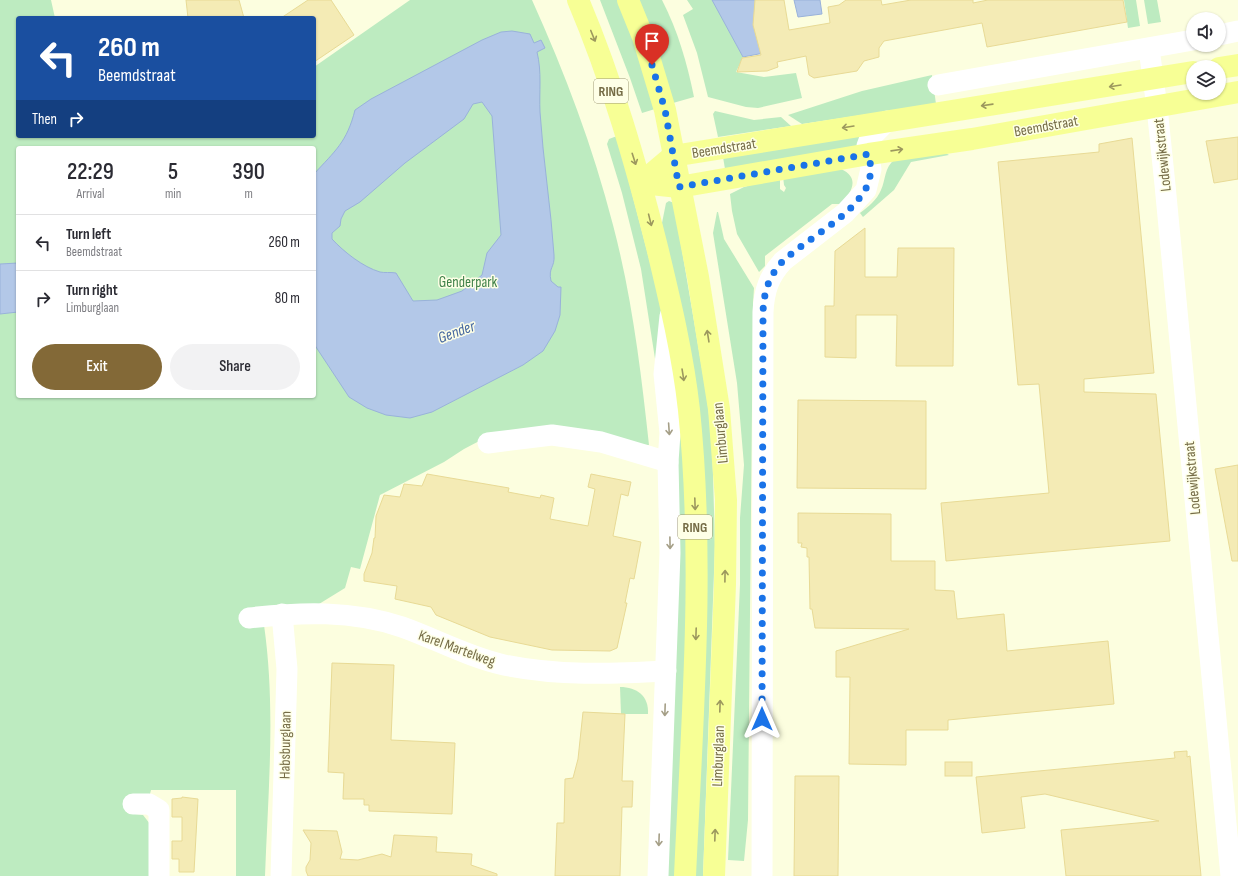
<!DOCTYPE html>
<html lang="en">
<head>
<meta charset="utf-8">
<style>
	body { margin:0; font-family:"Sofia Sans Condensed",sans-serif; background:#f2f2f3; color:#2b2b33; height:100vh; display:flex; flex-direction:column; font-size:15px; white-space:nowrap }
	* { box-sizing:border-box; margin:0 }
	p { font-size:13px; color:#7c7c81 }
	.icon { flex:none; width:22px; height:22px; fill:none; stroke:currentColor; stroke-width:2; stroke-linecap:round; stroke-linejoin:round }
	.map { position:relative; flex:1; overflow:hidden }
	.side { position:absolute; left:16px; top:146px; width:300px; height:252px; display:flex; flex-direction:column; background:#fff; border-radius:4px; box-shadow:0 1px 3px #0004 }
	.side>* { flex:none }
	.guide { position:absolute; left:16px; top:16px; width:300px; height:122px; border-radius:4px; box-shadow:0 1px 3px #0004; background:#1a4fa0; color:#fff; overflow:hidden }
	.buttons { position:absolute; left:1186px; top:12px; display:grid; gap:8px }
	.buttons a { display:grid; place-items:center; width:40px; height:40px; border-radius:50%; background:#fff; box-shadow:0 1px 3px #0004; font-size:20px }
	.pin { position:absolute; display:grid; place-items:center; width:34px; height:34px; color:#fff; margin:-41px -17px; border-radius:50% 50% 50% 0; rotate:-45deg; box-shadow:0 0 4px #0007 }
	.pin .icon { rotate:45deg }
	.me { position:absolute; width:44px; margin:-22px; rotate:0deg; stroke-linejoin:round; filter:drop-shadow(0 0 3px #0008) }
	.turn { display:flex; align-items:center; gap:14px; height:84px; padding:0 16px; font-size:18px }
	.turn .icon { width:52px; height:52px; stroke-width:2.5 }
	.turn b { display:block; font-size:28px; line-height:34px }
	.then { display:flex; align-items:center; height:38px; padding:0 16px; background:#0003; gap:8px; font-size:15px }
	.eta { display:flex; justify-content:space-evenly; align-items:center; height:68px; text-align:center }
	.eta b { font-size:24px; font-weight:600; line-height:28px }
	.action { display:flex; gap:8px; margin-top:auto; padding:8px 16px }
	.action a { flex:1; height:46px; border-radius:24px; background:#836937; color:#fff; font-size:16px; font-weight:600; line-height:46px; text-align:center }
	.action a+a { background:#f2f2f3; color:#2b2b33 }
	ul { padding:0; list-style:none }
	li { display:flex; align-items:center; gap:12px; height:56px; padding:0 16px; border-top:1px solid #e1e1e2 }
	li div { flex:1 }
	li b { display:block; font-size:15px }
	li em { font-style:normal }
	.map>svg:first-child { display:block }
	.green { fill:#bdebc0; fill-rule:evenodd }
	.water { fill:#b3c8e8; stroke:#99b2da; fill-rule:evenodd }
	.building { fill:#f4ebb5; stroke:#e8da95 }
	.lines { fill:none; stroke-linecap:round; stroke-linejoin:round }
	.minor { stroke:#fff; stroke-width:21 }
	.major { stroke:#f7ff95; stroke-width:22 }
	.oneway { stroke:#9c985e }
	.oneway2 { stroke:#a59f87 }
	.route { stroke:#1a73e8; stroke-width:7; stroke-dasharray:0 12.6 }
	.labels { text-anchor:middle; stroke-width:3; stroke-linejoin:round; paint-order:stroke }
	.shield { fill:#feffe7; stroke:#9e9876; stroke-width:1 }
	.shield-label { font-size:14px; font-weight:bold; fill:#756c46 }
	.street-label { font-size:15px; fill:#756c46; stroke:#feffe7 }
	.park-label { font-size:15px; fill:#40824a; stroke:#feffe7 }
	.water-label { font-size:16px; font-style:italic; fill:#4668a0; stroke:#feffe7 }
</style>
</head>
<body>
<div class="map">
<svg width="1238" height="876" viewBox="0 0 1238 876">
	<rect width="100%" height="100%" fill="#fcfedf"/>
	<g class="green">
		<path d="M0,0H51L55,18H18V136H314V67L410,0H532C565,73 593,147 613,225C632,297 641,371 649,445L485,438L464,449L444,462L380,495L360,569L351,567L345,588L319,604L264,625C276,708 268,793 265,876H236V790H151L150,794L127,800V813L143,815L150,824L151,876H0ZM18,148H314V396H18Z"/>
		<polygon points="600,0 618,0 627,20 655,109 642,113 630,78"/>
		<path d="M636,0H662C678,31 687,63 694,97L673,103Z"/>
		<polygon points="687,0 727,0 715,4 743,57 736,72 764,77 796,73 802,98 758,108 746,107 708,97 697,53 683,15 693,9"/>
		<polygon points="1124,0 1136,0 1140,26 1128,28"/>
		<polygon points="1144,0 1157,0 1161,22 1148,24"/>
		<polygon points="932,75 936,104 802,124 788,115 862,91"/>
		<polygon points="715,111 754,120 781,117 791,126 718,137 713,114"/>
		<polygon points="863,135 859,149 725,169 723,157"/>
		<polygon points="617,136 662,308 656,365 641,269 622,193 607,144 609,139"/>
		<path d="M942,151L949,155L911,162L894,190L863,217L860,213C868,207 877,200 881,190C886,179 884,168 895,159Z"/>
		<path d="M841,169C861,178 851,193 841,204H832L765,256V266L759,272L737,234L732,211L730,194L744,187L780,176V189L784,192L786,188L784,185L783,176Z"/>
		<polygon points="669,201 674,203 707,398 712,441 715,545 703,876 694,876 703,648 662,223 666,203"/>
		<polygon points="717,212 718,212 724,239 754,288 753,304 748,820 744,861 728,860 740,584 740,518 744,465 737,383 713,233"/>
		<polygon points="670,365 684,462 688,598 677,876 667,876"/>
		<path d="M620,687C637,687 649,696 648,714H621Z"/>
	</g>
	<g class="water">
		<polygon points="712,0 757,0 764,53 743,57"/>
		<polygon points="794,0 820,0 822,14 798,17"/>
		<path d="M512,31L530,34L534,43L541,40L545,48L537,52C542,72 539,92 540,112C543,160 551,208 554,255C555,268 548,267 551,281L558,287H561L560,315L555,331L543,351L523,365L432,412L410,418L386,415L367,408L349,397L314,344V174C335,151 347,142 355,110L371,99L482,40L501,32ZM482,102L492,116L501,235L487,253L482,275L462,291L437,300L413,301L396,273C391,272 384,273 380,272C363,267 344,252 332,239V233L340,226L341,219L345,211L360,202L405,163L464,119L473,104Z"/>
		<polygon points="18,263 18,312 0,314 0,264"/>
	</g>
	<g class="building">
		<polygon points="186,0 239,0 244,18 188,18"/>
		<polygon points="308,0 331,0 354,35 314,62 314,18 281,18"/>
		<polygon points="755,0 784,0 789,30 830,23 828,7 839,5 846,0 881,0 882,5 911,0 973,0 973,3 988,0 1123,0 1127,22 987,47 982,23 884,41 879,48 879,57 864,61 857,71 814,78 809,75 806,56 777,62 778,67 767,71 737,72 742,58 761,55 753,25"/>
		<polygon points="1238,137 1238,179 1214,183 1206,141"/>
		<polygon points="1132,138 1154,373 1084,379 1084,392 1156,394 1170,541 946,561 941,503 1049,493 1039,384 1018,385 998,162 1099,152 1099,144"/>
		<polygon points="865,228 865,277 897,277 898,248 954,248 953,366 896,366 897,315 856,315 856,358 825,357 825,306 834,306 835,251"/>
		<polygon points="798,400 926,401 926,489 797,488"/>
		<polygon points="1238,465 1238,561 1232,561 1215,469"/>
		<polygon points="427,474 509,488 508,492 540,498 541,495 554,498 550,519 588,526 595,489 588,487 591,474 631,482 628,496 621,494 613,536 641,542 634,579 630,578 625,603 627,603 617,648 610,651 552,650 490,637 436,615 431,607 395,599 397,586 364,581 364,574 372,553 374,538 375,538 376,516 384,495 400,497 404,484 422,486"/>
		<polygon points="798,513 891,514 891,561 935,561 935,590 954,591 957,619 1004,614 1007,651 1108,641 1114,704 948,720 948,730 906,730 906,765 849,764 850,677 836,677 836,651 909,629 815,628 812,609 810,609 809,557 807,557 807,548 801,547 802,543 798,543"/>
		<polygon points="332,663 394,665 391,740 455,743 452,814 369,811 369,805 364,805 364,799 343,799 344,773 328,772"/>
		<polygon points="583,712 625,714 622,781 633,781 632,807 622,807 620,876 555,876 557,823 564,823 565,779 573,778 578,759"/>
		<polygon points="1187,751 1187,757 1190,756 1201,876 1066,876 1061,830 1159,821 1045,794 1021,797 1025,828 982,833 976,777 1175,758 1174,752"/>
		<rect x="945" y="762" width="27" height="14"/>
		<polygon points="795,776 839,776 838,876 794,876"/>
		<polygon points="182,797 198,799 194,872 179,872 179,859 172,859 172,841 182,841 182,817 172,817 172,799 182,798"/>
		<polygon points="303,830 337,831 342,852 340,859 358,860 382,854 391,857 394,835 437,837 436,852 472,854 471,865 497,874 497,876 308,876 306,871 306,867 310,860 311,843"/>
	</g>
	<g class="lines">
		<g class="minor">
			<polyline points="1219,35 1238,31"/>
			<polyline points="1149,49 1157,107 1165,185 1231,876"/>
			<polyline points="938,85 1193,40"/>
			<polyline points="488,443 552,435 601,442 668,462"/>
			<path d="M249,618C300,612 352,610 402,627C436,639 468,657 504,665C557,676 611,674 666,671"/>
			<polyline points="133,804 149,804 159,810 159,876"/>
			<polyline points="281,876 287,669 282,614"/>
			<polyline points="658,876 670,553 668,462 670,433 664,374 670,316"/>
			<path d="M762,876L763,312C764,291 769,276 783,261L845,213L866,190L871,169L867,146L870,138L887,121"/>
		</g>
		<g class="major">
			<path d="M578,0C612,80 636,164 657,247C670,301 683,355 689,410C705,565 692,721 685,876"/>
			<polyline points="628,0 643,37 665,110 698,277 719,409 726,500 725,584 714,876"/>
			<polyline points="1219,68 1238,65"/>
			<polyline points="641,183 679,187 869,154 972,139 1238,92"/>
			<polyline points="641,183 673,156 1193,72"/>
		</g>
	</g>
	<defs><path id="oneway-shaft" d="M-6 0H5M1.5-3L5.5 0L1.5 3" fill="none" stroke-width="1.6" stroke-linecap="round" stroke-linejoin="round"/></defs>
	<g class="oneway">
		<use href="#oneway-shaft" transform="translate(593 36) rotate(68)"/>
		<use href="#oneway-shaft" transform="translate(1115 86) rotate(171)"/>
		<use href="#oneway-shaft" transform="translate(987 105) rotate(172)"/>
		<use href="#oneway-shaft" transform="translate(848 127) rotate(171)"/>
		<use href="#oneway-shaft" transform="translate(897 150) rotate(-8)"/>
		<use href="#oneway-shaft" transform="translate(634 159) rotate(72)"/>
		<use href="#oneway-shaft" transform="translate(650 220) rotate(76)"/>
		<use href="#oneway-shaft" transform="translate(708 336) rotate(-99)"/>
		<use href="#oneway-shaft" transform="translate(683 375) rotate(81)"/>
		<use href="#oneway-shaft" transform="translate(695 504) rotate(88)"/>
		<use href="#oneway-shaft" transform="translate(725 576) rotate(-89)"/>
		<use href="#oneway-shaft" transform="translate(696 634) rotate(92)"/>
		<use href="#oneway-shaft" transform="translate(720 706) rotate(-88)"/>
		<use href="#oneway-shaft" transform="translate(715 835) rotate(-88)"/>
	</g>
	<g class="oneway2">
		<use href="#oneway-shaft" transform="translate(669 429) rotate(86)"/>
		<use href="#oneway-shaft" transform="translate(670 543) rotate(89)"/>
		<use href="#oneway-shaft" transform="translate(665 710) rotate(92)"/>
		<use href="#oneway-shaft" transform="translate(659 840) rotate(92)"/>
	</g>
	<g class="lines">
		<path class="route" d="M652,65L665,110L679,187L869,154C871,166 872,179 865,190C848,219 808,238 783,261C769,276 764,291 763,312L762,719"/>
	</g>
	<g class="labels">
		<g class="shield">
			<rect x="594" y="79" width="34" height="24" rx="3"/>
			<rect x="678" y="515" width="34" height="24" rx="3"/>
		</g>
		<g class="shield-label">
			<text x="611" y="96">RING</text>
			<text x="695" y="532">RING</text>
		</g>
		<g class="street-label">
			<text transform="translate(1046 126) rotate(-10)" y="5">Beemdstraat</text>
			<text transform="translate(724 148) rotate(-9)" y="5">Beemdstraat</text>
			<text transform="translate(1162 155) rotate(-96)" y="5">Lodewijkstraat</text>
			<text transform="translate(720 433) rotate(-95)" y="5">Limburglaan</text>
			<text transform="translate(1192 478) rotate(-95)" y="5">Lodewijkstraat</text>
			<text transform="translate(457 648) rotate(20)" y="5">Karel Martelweg</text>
			<text transform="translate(285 745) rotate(-89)" y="5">Habsburglaan</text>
			<text transform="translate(718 756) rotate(-88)" y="5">Limburglaan</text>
		</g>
		<g class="park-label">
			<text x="468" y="287">Genderpark</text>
		</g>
		<g class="water-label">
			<text transform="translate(456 331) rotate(-20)" y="6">Gender</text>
		</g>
	</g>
</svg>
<div class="buttons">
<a><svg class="icon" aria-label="sound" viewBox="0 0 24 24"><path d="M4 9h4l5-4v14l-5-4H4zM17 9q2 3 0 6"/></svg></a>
<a><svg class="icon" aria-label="layers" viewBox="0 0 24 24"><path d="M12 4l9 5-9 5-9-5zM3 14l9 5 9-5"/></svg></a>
</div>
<div class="pin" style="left:652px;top:65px;background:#d93025"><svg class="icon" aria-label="arrive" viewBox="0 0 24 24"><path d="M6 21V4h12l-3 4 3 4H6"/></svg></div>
<svg class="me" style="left:762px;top:719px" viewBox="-20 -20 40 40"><path d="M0-17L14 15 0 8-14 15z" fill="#1a73e8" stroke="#fff" stroke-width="4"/></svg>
<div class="guide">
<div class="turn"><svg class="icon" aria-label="left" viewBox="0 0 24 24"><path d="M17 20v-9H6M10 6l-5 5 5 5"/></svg><div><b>260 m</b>Beemdstraat</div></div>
<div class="then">Then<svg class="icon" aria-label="right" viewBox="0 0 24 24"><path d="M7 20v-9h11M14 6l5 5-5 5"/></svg></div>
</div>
<section class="side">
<div class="eta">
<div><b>22:29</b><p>Arrival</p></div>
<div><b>5</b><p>min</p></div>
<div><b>390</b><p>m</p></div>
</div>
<ul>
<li><svg class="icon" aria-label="left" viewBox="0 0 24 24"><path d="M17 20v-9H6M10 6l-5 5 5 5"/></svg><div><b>Turn left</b><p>Beemdstraat</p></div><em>260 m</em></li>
<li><svg class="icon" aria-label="right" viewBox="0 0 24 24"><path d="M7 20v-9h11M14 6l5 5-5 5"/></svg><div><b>Turn right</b><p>Limburglaan</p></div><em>80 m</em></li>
</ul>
<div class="action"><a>Exit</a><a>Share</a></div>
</section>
</div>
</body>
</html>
